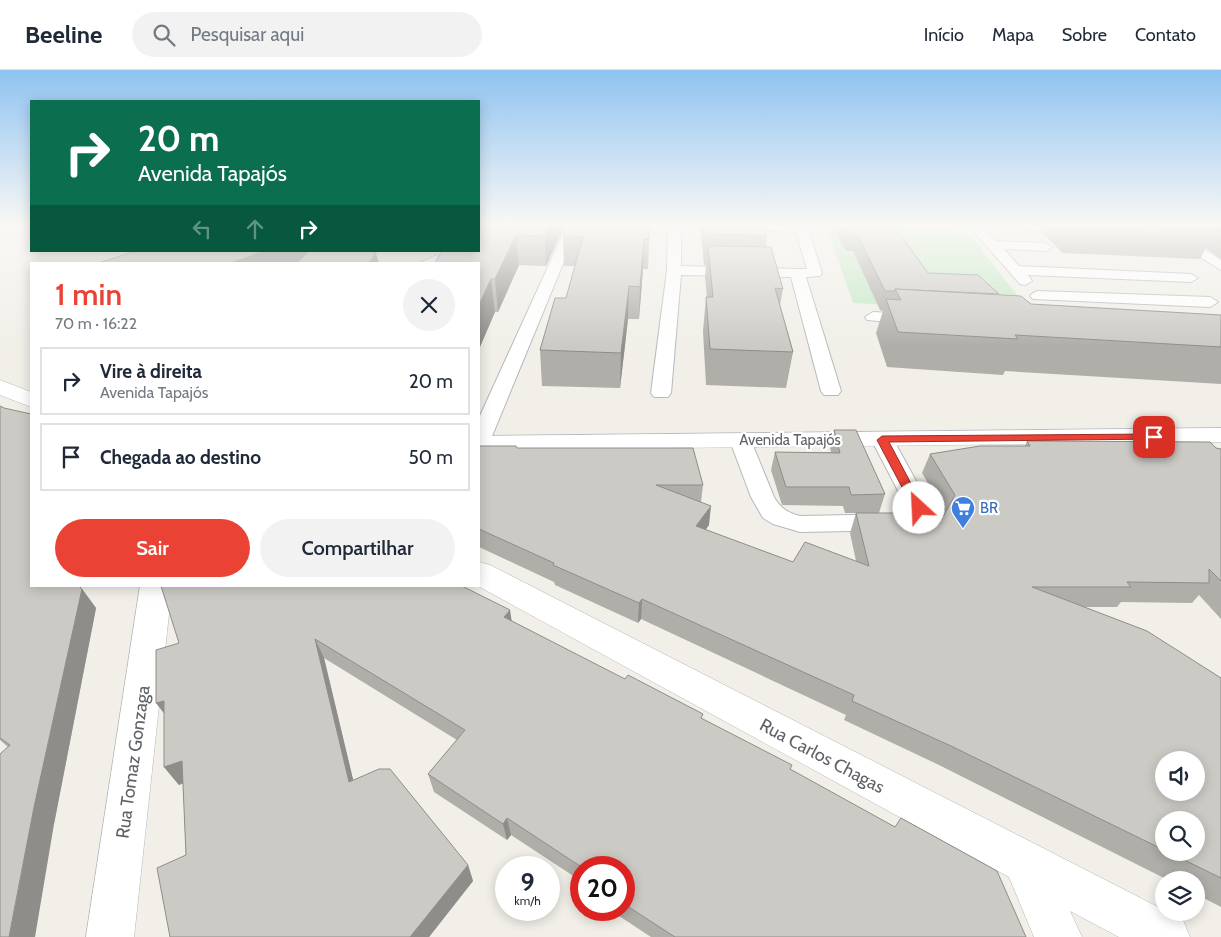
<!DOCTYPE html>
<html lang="pt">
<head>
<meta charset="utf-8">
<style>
	body { margin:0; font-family:Cabin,sans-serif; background:#f2f2f3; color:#1f2937; height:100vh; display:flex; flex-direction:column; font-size:19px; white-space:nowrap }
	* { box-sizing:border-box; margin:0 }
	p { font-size:16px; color:#747a83 }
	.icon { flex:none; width:28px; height:28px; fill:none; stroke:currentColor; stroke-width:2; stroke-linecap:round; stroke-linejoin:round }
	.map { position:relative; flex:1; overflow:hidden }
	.drawer { position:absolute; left:30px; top:192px; width:450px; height:325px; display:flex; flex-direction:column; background:#fff; border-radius:0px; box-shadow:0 2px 12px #0003 }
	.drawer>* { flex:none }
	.hud { position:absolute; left:30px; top:30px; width:450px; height:152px; border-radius:0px; box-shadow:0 2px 12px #0003; background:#0b6e4f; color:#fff; overflow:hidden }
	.fabs { position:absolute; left:1155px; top:681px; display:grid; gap:10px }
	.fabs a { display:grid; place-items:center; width:50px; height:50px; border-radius:50%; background:#fff; box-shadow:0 2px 12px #0003; font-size:25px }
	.speed { position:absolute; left:495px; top:786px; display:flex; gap:10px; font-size:25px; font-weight:700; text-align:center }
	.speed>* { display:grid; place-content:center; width:65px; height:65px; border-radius:50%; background:#fff; box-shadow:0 2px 12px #0003; line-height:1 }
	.speed small { font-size:12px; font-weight:400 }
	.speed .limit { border:8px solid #d22; background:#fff; color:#111 }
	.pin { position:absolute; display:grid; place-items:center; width:42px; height:42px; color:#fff; margin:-21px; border-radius:10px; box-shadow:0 2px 8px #0006 }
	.me { position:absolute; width:55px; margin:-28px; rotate:335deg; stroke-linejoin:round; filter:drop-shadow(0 0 4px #0008) }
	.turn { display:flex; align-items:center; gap:18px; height:105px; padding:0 25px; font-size:22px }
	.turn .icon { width:65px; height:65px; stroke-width:2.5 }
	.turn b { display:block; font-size:35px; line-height:42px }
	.lanes { display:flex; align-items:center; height:48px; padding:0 25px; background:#0003; justify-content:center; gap:25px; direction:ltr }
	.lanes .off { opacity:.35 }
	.round { display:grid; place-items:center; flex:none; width:52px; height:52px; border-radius:26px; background:#f2f2f3 }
	.summary { display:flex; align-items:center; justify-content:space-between; height:85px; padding:0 25px }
	h1 { font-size:30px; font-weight:600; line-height:38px; color:#ea4335 }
	.primary-button { display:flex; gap:10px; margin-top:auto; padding:10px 25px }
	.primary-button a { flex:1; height:58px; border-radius:30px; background:#ea4335; color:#fff; font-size:20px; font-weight:600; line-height:58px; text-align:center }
	.primary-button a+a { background:#f2f2f3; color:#1f2937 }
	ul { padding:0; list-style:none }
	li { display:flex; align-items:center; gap:15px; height:68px; margin:0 10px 8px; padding:0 15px; border:2px solid #e0e1e3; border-radius:0px }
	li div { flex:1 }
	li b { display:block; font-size:19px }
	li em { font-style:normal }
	header { display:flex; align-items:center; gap:30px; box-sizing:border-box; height:70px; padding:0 25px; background:#fff; border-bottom:1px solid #e0e1e3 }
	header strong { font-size:24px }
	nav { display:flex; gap:28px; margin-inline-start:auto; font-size:18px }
	.search { width:350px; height:45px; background:#f2f2f3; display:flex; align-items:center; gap:12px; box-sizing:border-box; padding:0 18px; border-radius:28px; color:#747a83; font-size:19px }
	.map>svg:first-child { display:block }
	.green { fill:#c5e8c5 }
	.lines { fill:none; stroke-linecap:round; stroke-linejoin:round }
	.lane-casing { stroke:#b5b8bc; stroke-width:2 }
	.street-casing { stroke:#b5b8bc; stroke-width:1 }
	.secondary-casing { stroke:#b6babf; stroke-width:1 }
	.lane { fill:#fff; fill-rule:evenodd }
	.street { fill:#fff; fill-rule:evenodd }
	.secondary { fill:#fff; fill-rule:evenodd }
	.wall { fill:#afaea9; fill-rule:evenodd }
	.shaded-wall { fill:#8f8d8a }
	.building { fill:#cccac5; stroke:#8f8d8a; fill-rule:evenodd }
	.route { fill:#ea4335; stroke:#982c22 }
	.labels { text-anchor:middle; stroke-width:4.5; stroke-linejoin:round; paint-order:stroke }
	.street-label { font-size:15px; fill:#5f6368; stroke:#fff }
	.shop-label { font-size:15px; fill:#366cbe; stroke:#fff; text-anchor:start }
	.near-street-label { font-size:18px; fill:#5f6368; stroke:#fff }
</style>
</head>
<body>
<header>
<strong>Beeline</strong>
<div class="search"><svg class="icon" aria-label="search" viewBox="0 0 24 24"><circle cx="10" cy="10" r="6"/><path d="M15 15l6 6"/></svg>Pesquisar aqui</div>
<nav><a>Início</a><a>Mapa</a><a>Sobre</a><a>Contato</a></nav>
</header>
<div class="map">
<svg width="1221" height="867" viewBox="0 0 1221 867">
	<rect width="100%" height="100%" fill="#f1efe8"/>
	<polygon class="green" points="826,155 967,161 1030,242 853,233"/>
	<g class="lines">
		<g class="lane-casing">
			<g id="lane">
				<polygon points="567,155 579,155 490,371 487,376 479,377 479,348"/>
				<polygon points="587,155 680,155 681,158 681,196 797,199 807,199 796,162 742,159 736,155 807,155 822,203 820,206 806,207 841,321 838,325 824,325 821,321 791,207 681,205 671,323 668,327 654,327 651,323 667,200 668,162 593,159"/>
				<polygon points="968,155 981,155 996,171 1045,173 1052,177 1045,181 1004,179 1019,196 1191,204 1198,208 1191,212 1028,205 1032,211 1025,215 1020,214"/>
				<polygon points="992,155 1079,155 1081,158 1075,162 998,159"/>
				<polygon points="1173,160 1221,162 1221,170 1189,169 1221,190 1221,200 1168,167 1166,164 1168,161"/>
				<polygon points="437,185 442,186 444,189 442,192 417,194"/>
				<polygon points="1038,221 1210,227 1218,232 1210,237 1033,229 1030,226 1033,223"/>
				<polygon points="873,242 912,244 918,246 920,249 918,252 912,254 867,250 865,247"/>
				<path d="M882,363L889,365L893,369L931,438L922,455L903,460L800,462L773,454L763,448L751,427L730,371L733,366L741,365L749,366L774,427C780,438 788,443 800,446L903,444L907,438L871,369L875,365Z"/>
			</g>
		</g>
		<g class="street-casing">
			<g id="street">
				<polygon points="479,492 490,495 1164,840 1164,842 1183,850 1190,867 1119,867 1070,841 1082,867 1034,867 1009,807 478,516"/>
				<polygon points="140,516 172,516 134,867 86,867"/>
			</g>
		</g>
		<g class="secondary-casing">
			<g id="secondary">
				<polygon points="0,310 31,322 31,337 0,325"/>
				<polygon points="1221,358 1221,372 479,380 479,366"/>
			</g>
		</g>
		<use href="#lane" class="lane"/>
		<use href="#street" class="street"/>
		<use href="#secondary" class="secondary"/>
	</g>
	<g class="wall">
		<polygon points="479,155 565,155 546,196 519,195 498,242 495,242 479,279"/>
		<polygon points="650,155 648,199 643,199 639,249 628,249 620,318 542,316 540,280 566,228 575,196 564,196 563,166"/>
		<polygon points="702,155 764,155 767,166 766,177 783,219 780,235 793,282 786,318 706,315 703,261 706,227 707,227 705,207 706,195 704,195 701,163"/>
		<polygon points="831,155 893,155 928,203 1031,234 1221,245 1221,314 1005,301 1003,305 887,297 876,263 883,241 880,240 853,181 846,181"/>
		<polygon points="1044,155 1221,155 1221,189 1206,178 1200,189 1063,183 1041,162"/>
		<polygon points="0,336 31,516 82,519 96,538 54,754 8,677 0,670"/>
		<polygon points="834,360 885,424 879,443 845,443 843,436 782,435 771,400 775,382 831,382 830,378"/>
		<path d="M1027,371L1216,378L1221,379V549L1199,525L1192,533L1121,532L1117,537H1084L1221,608V837L1196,824V810H1168L939,695L844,650L846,645L641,549L638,553L555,515L554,512L479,477V376L517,378L703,415L701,432L709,455L705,460L793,492L856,491L850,463L856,443L901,457L939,454L945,442L922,403L930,384L1025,376ZM1164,750L1196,782H1164Z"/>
		<polygon points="512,552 702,649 790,699 1026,867 651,867 610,840 624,840 624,798 581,798 581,811 511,765 507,770 434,722 428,704 457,670 324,588 353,710 468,795 473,811 429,867 170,867 186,785 183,713 179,715 164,697 164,643 156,633 156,580"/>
	</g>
	<g class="shaded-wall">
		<polygon points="550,155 565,155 546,196 545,166"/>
		<polygon points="516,165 519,195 498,242 495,209"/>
		<polygon points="644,169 643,199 639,249 640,217"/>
		<polygon points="264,181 321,181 325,194 228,194"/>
		<polygon points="376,183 379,194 368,194"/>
		<polygon points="491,209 495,242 479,279 479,235"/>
		<polygon points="629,216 628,249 620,318 621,283"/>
		<polygon points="711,436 709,455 694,476 696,456"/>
		<polygon points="82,519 96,538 54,754 35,867 9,867 34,737"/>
		<polygon points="642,529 641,549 638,553 639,533"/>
		<polygon points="510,540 513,559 504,547"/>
		<polygon points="315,569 324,588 358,730 349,712"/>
		<polygon points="164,631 170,651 156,633"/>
		<polygon points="182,691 196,708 179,715 164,697"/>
		<polygon points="507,748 511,765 507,770 503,754"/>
		<polygon points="468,795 473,811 429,867 410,867"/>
	</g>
	<g class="building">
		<polygon points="479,155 550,155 545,166 516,165 495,209 491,209 479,235 479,194 434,194 442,181 479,181"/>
		<polygon points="567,155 650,155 649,169 644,169 640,217 629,216 621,283 540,280 555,228 566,228 583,167 563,166"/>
		<polygon points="706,155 764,155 767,166 707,164"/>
		<polygon points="845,155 893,155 928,203 978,205 999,224 895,219 895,221 885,221 857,164 850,163"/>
		<polygon points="1118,155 1210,155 1217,159"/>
		<polygon points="708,176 771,177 783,219 775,218 793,282 710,279 706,227 713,227"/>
		<polygon points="136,181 264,181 228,194 95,194"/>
		<polygon points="309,181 371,181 376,183 368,194 296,194"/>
		<polygon points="895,219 1021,226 1031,234 1221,245 1221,277 1015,265 1018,269 898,262 886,229 901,230"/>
		<polygon points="0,336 4,338 31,344 31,516 79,516 82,519 34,737 9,867 0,867 0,684 10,675 0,668"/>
		<polygon points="834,360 856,360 885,424 851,425 849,417 786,417 775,382 840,383"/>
		<path d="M1027,371L1210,372L1216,378L1221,379V511L1209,499V513L1127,512L1131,517H1032L1147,561L1221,608V808L1168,782H1196V750H1164V780L951,676L852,631L854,625L642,529L639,533L553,495L554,493L479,459V376H516L517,378H693L703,415H656L711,436L696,456L793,492L805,472L869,496L856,443H894L901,457L939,454L955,425L930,384L980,376H1030ZM1164,690H1196V722H1164Z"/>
		<polygon points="161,516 462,516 510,540 504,547 625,609 628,605 703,644 701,648 792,695 790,699 895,757 901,748 997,801 1026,867 675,867 624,834 624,798 583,798 507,748 503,754 428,704 465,660 315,569 349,712 379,699 390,699 468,795 410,867 170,867 157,798 186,785 182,691 164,697 164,631 156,633 156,580 179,573"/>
	</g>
	<linearGradient id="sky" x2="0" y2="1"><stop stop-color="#8fc3f1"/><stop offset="0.56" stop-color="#f9f8f5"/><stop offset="1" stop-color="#f9f8f5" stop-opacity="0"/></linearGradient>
	<rect width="1221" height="277" fill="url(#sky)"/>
	<polygon class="route" points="1154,364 1158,365 1158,369 889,372 924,438 919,442 913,438 877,370 882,366"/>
	<defs>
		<g id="supermarket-pin" transform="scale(1.25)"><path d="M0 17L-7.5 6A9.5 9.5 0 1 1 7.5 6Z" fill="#3f7fe0" stroke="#fff"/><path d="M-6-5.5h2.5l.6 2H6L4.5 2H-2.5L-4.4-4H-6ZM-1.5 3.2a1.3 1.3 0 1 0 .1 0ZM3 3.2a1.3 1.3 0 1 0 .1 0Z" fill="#fff"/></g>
	</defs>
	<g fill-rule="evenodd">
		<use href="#supermarket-pin" x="963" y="438"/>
	</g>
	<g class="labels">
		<g class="street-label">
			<text x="790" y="375">Avenida Tapajós</text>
		</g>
		<g class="shop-label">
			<text x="980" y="443">BR</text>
		</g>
		<g class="near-street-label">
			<text transform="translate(822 686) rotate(28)" y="6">Rua Carlos Chagas</text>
			<text transform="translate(133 692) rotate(-82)" y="6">Rua Tomaz Gonzaga</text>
		</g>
	</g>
</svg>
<div class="fabs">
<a><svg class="icon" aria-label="sound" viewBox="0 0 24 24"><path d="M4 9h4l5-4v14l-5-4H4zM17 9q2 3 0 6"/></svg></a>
<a><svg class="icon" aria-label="search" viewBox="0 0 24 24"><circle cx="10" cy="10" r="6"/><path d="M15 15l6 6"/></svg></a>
<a><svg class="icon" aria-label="layers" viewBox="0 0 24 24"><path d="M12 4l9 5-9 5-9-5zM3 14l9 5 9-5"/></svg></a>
</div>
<div class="speed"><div>9<small>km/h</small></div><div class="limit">20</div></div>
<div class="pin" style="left:1154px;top:367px;background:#d93025"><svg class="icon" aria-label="arrive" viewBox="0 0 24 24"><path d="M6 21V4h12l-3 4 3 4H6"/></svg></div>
<svg class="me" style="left:919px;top:438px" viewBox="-20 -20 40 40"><circle r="19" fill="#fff"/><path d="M0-13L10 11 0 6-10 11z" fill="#ea4335"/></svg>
<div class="hud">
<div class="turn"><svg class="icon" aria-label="right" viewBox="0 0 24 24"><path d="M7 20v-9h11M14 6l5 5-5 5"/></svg><div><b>20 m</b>Avenida Tapajós</div></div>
<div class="lanes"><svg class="icon off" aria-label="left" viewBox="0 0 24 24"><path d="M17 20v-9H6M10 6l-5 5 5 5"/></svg><svg class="icon off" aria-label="ahead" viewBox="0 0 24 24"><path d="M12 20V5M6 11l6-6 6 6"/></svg><svg class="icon" aria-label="right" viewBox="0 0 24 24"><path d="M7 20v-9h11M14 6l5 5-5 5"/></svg></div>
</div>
<section class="drawer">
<div class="summary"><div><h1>1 min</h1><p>70 m · 16:22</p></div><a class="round"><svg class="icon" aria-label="close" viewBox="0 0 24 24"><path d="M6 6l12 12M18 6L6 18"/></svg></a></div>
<ul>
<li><svg class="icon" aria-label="right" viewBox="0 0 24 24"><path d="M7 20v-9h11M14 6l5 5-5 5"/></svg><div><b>Vire à direita</b><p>Avenida Tapajós</p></div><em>20 m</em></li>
<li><svg class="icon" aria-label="arrive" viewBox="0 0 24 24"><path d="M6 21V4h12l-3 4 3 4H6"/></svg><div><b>Chegada ao destino</b></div><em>50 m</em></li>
</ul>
<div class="primary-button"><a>Sair</a><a>Compartilhar</a></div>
</section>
</div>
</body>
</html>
